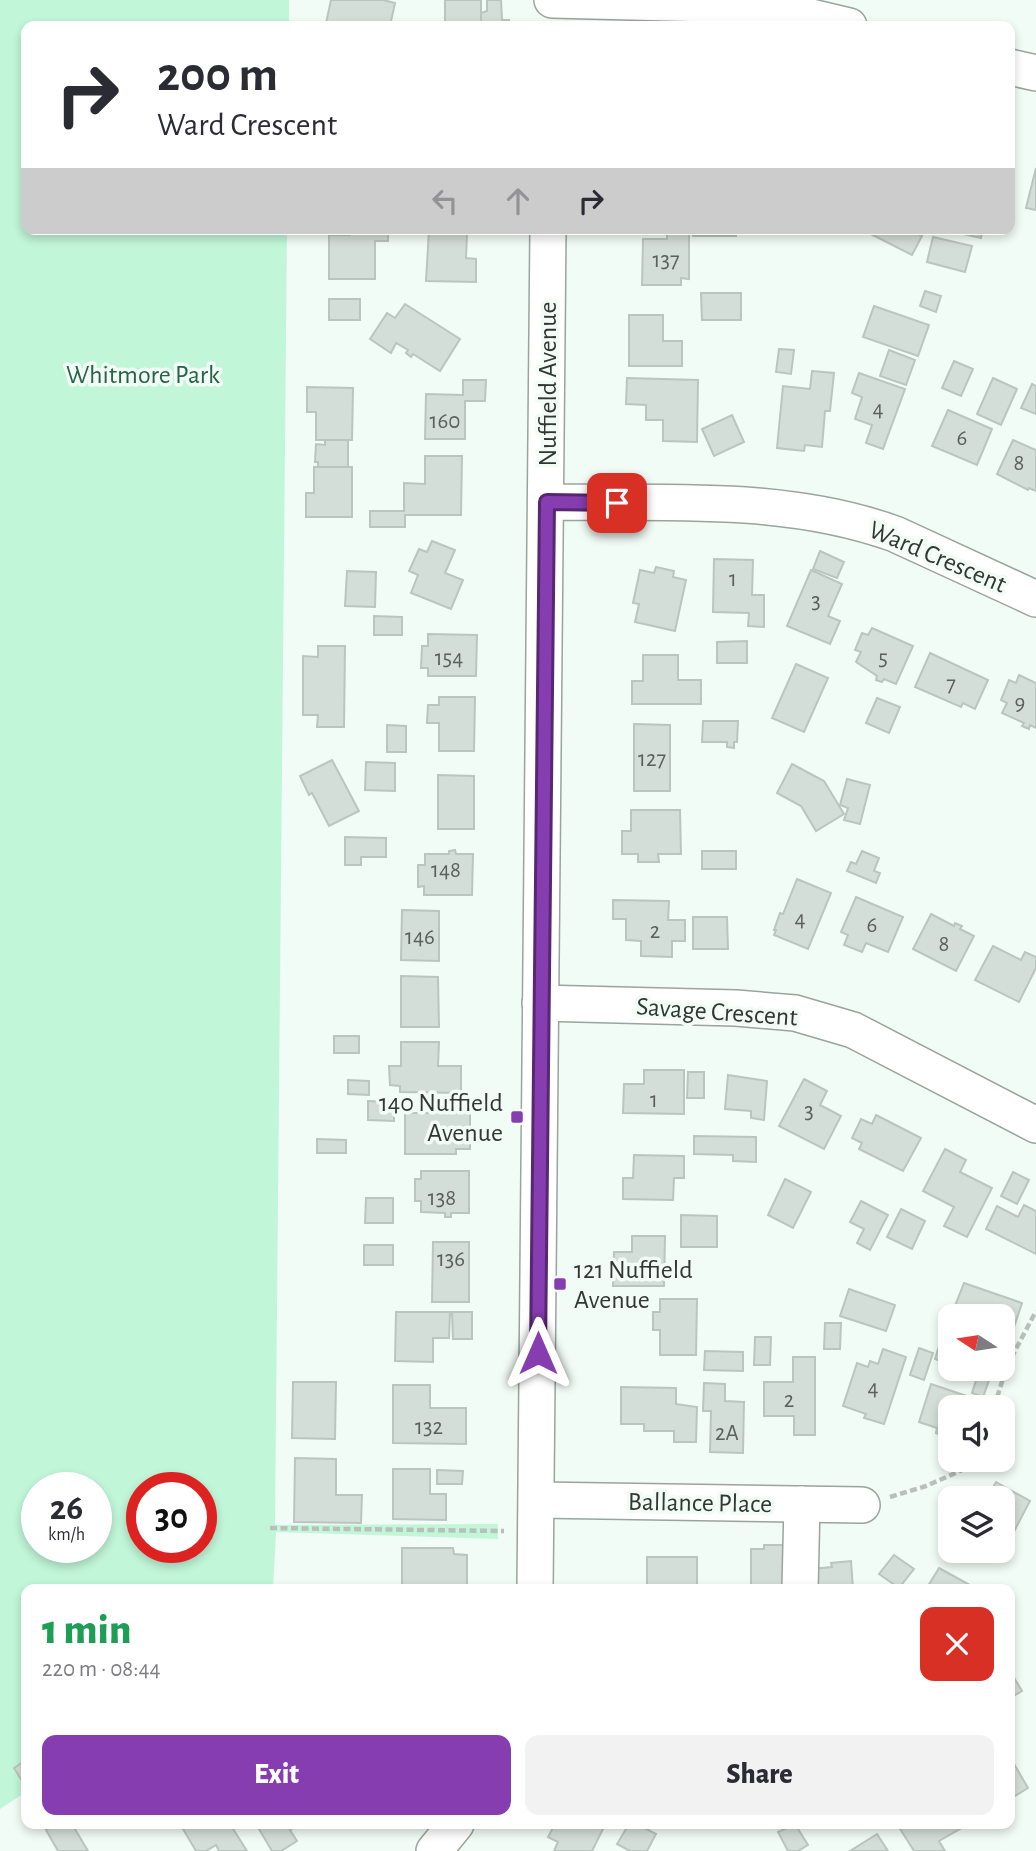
<!DOCTYPE html>
<html lang="en">
<head>
<meta charset="utf-8">
<style>
	body { margin:0; font-family:"Alegreya Sans",sans-serif; background:#f2f2f3; color:#2b2b33; height:100vh; display:flex; flex-direction:column; font-size:26px; white-space:nowrap }
	* { box-sizing:border-box; margin:0 }
	p { font-size:23px; color:#7c7c81 }
	.icon { flex:none; width:38px; height:38px; fill:none; stroke:currentColor; stroke-width:2; stroke-linecap:round; stroke-linejoin:round }
	.map { position:relative; flex:1; overflow:hidden }
	.sheet { position:absolute; left:21px; top:1584px; width:994px; height:245px; display:flex; flex-direction:column; background:#fff; border-radius:14px; box-shadow:0 4px 10px #0003 }
	.sheet>* { flex:none }
	.top-card { position:absolute; left:21px; top:21px; width:994px; height:214px; border-radius:14px; box-shadow:0 4px 10px #0003; background:#fff; color:#2b2b33; overflow:hidden }
	.needle { width:46px; rotate:282deg }
	.fabs { position:absolute; left:938px; top:1304px; display:grid; gap:14px }
	.fabs a { display:grid; place-items:center; width:77px; height:77px; border-radius:14px; background:#fff; box-shadow:0 4px 10px #0003; font-size:35px }
	.speed { position:absolute; left:21px; top:1472px; display:flex; gap:14px; font-size:35px; font-weight:700; text-align:center }
	.speed>* { display:grid; place-content:center; width:91px; height:91px; border-radius:50%; background:#fff; box-shadow:0 4px 10px #0003; line-height:1 }
	.speed small { font-size:18px; font-weight:400 }
	.speed .limit { border:10px solid #d22; background:#fff; color:#111 }
	.pin { position:absolute; display:grid; place-items:center; width:60px; height:60px; color:#fff; margin:-30px; border-radius:14px; box-shadow:0 4px 10px #0006 }
	.me { position:absolute; width:77px; margin:-38px; rotate:0deg; stroke-linejoin:round; filter:drop-shadow(0 0 5px #0008) }
	.turn { display:flex; align-items:center; gap:24px; height:147px; padding:0 21px; font-size:32px }
	.turn .icon { width:91px; height:91px; stroke-width:2.5 }
	.turn b { display:block; font-size:49px; line-height:60px }
	.lanes { display:flex; align-items:center; height:66px; padding:0 21px; background:#0003; justify-content:center; gap:35px; direction:ltr }
	.lanes .off { opacity:.35 }
	.round { display:grid; place-items:center; flex:none; width:74px; height:74px; border-radius:14px; background:#f2f2f3 }
	.overview { display:flex; align-items:center; justify-content:space-between; height:119px; padding:0 21px }
	h1 { font-size:42px; font-weight:800; line-height:52px; color:#1e9e55 }
	.action { display:flex; gap:14px; margin-top:auto; padding:14px 21px }
	.action a { flex:1; height:80px; border-radius:14px; background:#863db0; color:#fff; font-size:28px; font-weight:800; line-height:80px; text-align:center }
	.action a+a { background:#f2f2f3; color:#2b2b33 }
	.map>svg:first-child { display:block }
	.green { fill:#c1f6d8; fill-rule:evenodd }
	.building { fill:#d4ded8; stroke:#bbc5bf; stroke-width:2 }
	.lines { fill:none; stroke-linecap:round; stroke-linejoin:round }
	.minor-casing { stroke:#9aa49e; stroke-width:38 }
	.path { stroke:#b8c0bb; stroke-width:4.5; stroke-dasharray:7 3.5; stroke-linecap:butt }
	.minor { stroke:#fff; stroke-width:35 }
	.route-casing { stroke:#572872; stroke-width:18 }
	.route { stroke:#863db0; stroke-width:12 }
	.poi-dot { fill:#863db0; stroke:#f2fcf6; stroke-width:2.5 }
	.labels { text-anchor:middle; stroke-width:7; stroke-linejoin:round; paint-order:stroke }
	.number-label { font-size:23px; fill:#5a605d }
	.park-label { font-size:26px; fill:#276347; stroke:#f2fcf6 }
	.street-label { font-size:26px; fill:#323634; stroke:#f2fcf6 }
	.poi-label { font-size:26px; fill:#323634; stroke:#f2fcf6; text-anchor:end }
</style>
</head>
<body>
<div class="map">
<svg width="1036" height="1851" viewBox="0 0 1036 1851">
	<rect width="100%" height="100%" fill="#f2fcf6"/>
	<path class="green" d="M0,0H289V26H26V229H287L275,1525L498,1524V1539L276,1532L273,1589H26V1792L0,1809ZM37,1488H96V1547H37ZM142,1488H201V1547H142Z"/>
	<g class="building">
		<polygon points="331,0 383,0 395,3 390,26 341,26 326,23"/>
		<rect x="445" y="0" width="36" height="26"/>
		<polygon points="487,0 501,0 502,20 509,20 508,26 481,26 481,13 487,11"/>
		<polygon points="1036,168 1036,210 1026,208"/>
		<polygon points="350,229 388,229 388,241 375,241 375,279 329,279 329,235 350,235"/>
		<polygon points="667,229 689,229 689,279 681,278 681,285 642,285 643,239 667,239"/>
		<rect x="693" y="229" width="43" height="7"/>
		<polygon points="861,229 920,229 918,234 922,236 912,255"/>
		<polygon points="955,229 983,229 981,238 955,232"/>
		<polygon points="429,230 467,233 466,258 476,259 476,282 426,281"/>
		<polygon points="933,237 972,246 965,272 927,262"/>
		<polygon points="925,291 941,296 936,312 920,306"/>
		<polygon points="701,293 741,293 741,320 702,320"/>
		<rect x="329" y="299" width="31" height="21"/>
		<polygon points="405,304 460,339 440,371 413,354 411,357 406,353 408,350 396,343 391,353 370,339 387,313 395,318"/>
		<polygon points="874,306 929,325 918,356 863,337"/>
		<polygon points="629,315 663,315 663,341 682,341 682,366 629,366"/>
		<polygon points="779,349 794,350 791,374 776,372"/>
		<polygon points="889,350 915,360 906,385 880,376"/>
		<polygon points="954,361 973,369 961,396 942,388"/>
		<polygon points="812,371 834,373 830,411 825,411 822,447 805,445 804,451 777,448 783,386 810,389"/>
		<polygon points="859,373 905,389 883,449 866,443 872,425 855,419 862,397 852,393"/>
		<polygon points="627,378 698,380 697,442 663,441 663,420 646,420 646,405 626,404"/>
		<polygon points="993,378 1017,389 1001,425 977,414"/>
		<polygon points="463,380 486,380 485,401 465,401 465,439 425,439 426,394 463,395"/>
		<polygon points="1032,384 1036,386 1036,414 1021,408"/>
		<polygon points="307,387 353,388 352,440 316,440 316,412 307,412"/>
		<polygon points="948,410 992,429 977,465 932,446"/>
		<polygon points="732,415 744,442 714,456 702,429"/>
		<polygon points="325,440 348,440 348,467 318,467 318,462 315,462 316,444 325,445"/>
		<polygon points="1013,440 1036,450 1036,491 1029,488 1028,490 997,474"/>
		<polygon points="425,456 462,456 461,515 405,515 405,527 370,527 370,511 404,511 404,483 425,484"/>
		<polygon points="314,467 352,467 352,517 306,517 306,493 314,493"/>
		<polygon points="432,541 455,550 445,573 463,580 451,609 411,593 418,575 409,571 419,549 427,552"/>
		<polygon points="820,551 844,562 837,578 813,569"/>
		<polygon points="714,559 753,560 752,595 764,595 764,627 748,626 749,613 713,612"/>
		<polygon points="656,567 674,571 673,577 686,580 675,631 635,622 639,604 633,603 640,570 654,573"/>
		<polygon points="811,570 842,584 828,616 840,621 830,644 787,626"/>
		<polygon points="347,571 376,572 375,607 345,606"/>
		<polygon points="374,616 402,617 402,635 374,635"/>
		<polygon points="872,628 913,646 896,684 884,679 882,682 876,680 877,676 856,662 861,652 855,650 862,633 868,635"/>
		<polygon points="428,634 477,635 476,676 428,676 428,668 421,668 422,646 428,646"/>
		<polygon points="747,641 747,663 717,663 717,642"/>
		<polygon points="318,646 345,646 344,727 317,727 318,715 303,715 303,656 318,657"/>
		<polygon points="930,653 988,680 975,709 963,703 961,707 915,687"/>
		<polygon points="643,655 678,655 678,680 701,680 701,704 632,704 632,681 643,681"/>
		<polygon points="796,664 828,678 804,732 772,718"/>
		<polygon points="1019,675 1036,683 1036,728 1030,725 1029,729 1022,726 1024,723 1002,713 1007,703 1001,700 1009,680 1016,683"/>
		<polygon points="439,697 475,697 474,751 439,751 439,723 427,723 428,705 439,705"/>
		<polygon points="877,698 900,707 889,733 866,723"/>
		<polygon points="703,721 738,721 737,742 734,742 734,748 727,747 727,742 702,742"/>
		<polygon points="634,724 670,725 670,791 634,791"/>
		<polygon points="387,725 406,726 406,752 387,752"/>
		<polygon points="332,760 359,811 329,826 312,793 309,795 300,776"/>
		<polygon points="366,762 395,763 395,791 365,790"/>
		<polygon points="792,764 824,781 844,814 816,831 801,806 777,793"/>
		<polygon points="438,775 474,776 474,829 438,829"/>
		<polygon points="847,779 870,785 860,824 844,820 848,808 840,805"/>
		<polygon points="631,810 680,810 681,854 658,854 659,862 638,862 638,854 622,854 622,831 631,831"/>
		<polygon points="345,837 386,838 386,857 361,857 361,865 345,865"/>
		<polygon points="455,850 456,854 473,854 472,895 424,895 424,886 418,887 418,865 425,865 425,854 449,854 449,851"/>
		<rect x="702" y="851" width="34" height="18"/>
		<polygon points="862,851 879,858 874,871 880,873 876,883 847,871 851,862 856,864"/>
		<polygon points="797,879 831,893 808,949 774,935 776,930 774,930 780,913 783,914"/>
		<polygon points="856,897 903,917 888,952 866,943 862,952 844,945 848,935 841,932"/>
		<polygon points="613,900 669,901 668,920 685,920 685,941 672,941 672,957 641,956 641,941 626,940 626,919 613,919"/>
		<polygon points="402,910 439,911 439,961 401,960"/>
		<polygon points="931,914 954,926 955,923 962,926 960,929 974,936 956,971 913,949"/>
		<polygon points="693,917 727,917 728,949 693,949"/>
		<polygon points="993,946 1021,960 1025,952 1036,957 1036,968 1019,1002 975,980"/>
		<polygon points="401,976 438,977 439,1027 401,1027"/>
		<rect x="334" y="1036" width="25" height="17"/>
		<polygon points="401,1042 439,1042 438,1066 461,1066 461,1093 400,1092 400,1086 390,1085 389,1066 401,1066"/>
		<polygon points="644,1070 684,1070 684,1114 623,1113 624,1084 644,1084"/>
		<polygon points="688,1072 704,1072 704,1098 687,1098"/>
		<polygon points="728,1075 767,1081 764,1120 751,1118 751,1111 725,1109"/>
		<polygon points="804,1079 827,1091 820,1105 841,1116 824,1149 779,1126"/>
		<polygon points="348,1080 369,1081 369,1095 348,1094"/>
		<polygon points="368,1101 394,1102 394,1121 368,1120"/>
		<polygon points="432,1110 439,1110 439,1113 470,1113 470,1149 456,1149 456,1154 405,1154 405,1113 432,1113"/>
		<polygon points="876,1115 921,1138 903,1171 859,1149 862,1143 852,1138 861,1119 872,1124"/>
		<polygon points="694,1136 756,1137 756,1162 733,1161 733,1155 694,1154"/>
		<polygon points="317,1139 346,1140 346,1153 317,1153"/>
		<polygon points="945,1149 966,1160 960,1172 992,1188 967,1237 944,1226 954,1207 923,1191"/>
		<polygon points="634,1155 684,1156 684,1178 674,1178 673,1200 623,1199 623,1178 633,1178"/>
		<polygon points="421,1171 469,1171 469,1213 451,1213 451,1217 445,1217 445,1213 421,1212 421,1201 415,1201 415,1179 421,1179"/>
		<polygon points="1013,1172 1029,1180 1017,1204 1001,1196"/>
		<polygon points="785,1179 811,1192 793,1228 768,1215"/>
		<polygon points="366,1198 393,1198 393,1223 365,1223"/>
		<polygon points="861,1201 888,1215 870,1250 857,1243 864,1229 850,1222"/>
		<polygon points="1024,1205 1036,1211 1036,1254 986,1229 997,1206 1018,1217"/>
		<polygon points="901,1209 925,1221 912,1249 887,1237"/>
		<polygon points="681,1215 717,1216 717,1247 681,1247"/>
		<polygon points="632,1236 665,1236 664,1286 613,1286 614,1252 632,1252"/>
		<polygon points="433,1242 469,1242 469,1302 432,1302"/>
		<rect x="364" y="1245" width="29" height="20"/>
		<polygon points="964,1283 1022,1303 1011,1336 1003,1333 1003,1316 951,1316"/>
		<polygon points="849,1289 895,1305 886,1331 840,1316"/>
		<polygon points="660,1299 697,1299 696,1355 660,1355 660,1330 653,1330 653,1312 660,1312"/>
		<polygon points="396,1312 450,1312 449,1338 433,1338 433,1362 395,1361"/>
		<polygon points="452,1312 472,1312 472,1339 453,1339"/>
		<polygon points="825,1323 841,1323 840,1349 824,1349"/>
		<polygon points="945,1327 950,1329 950,1365 935,1359"/>
		<polygon points="755,1337 771,1337 770,1365 754,1365"/>
		<polygon points="919,1348 933,1353 924,1380 910,1375"/>
		<polygon points="883,1349 906,1357 884,1424 864,1418 866,1414 843,1406 857,1363 868,1367 870,1361 878,1364"/>
		<polygon points="705,1351 743,1352 743,1371 704,1370"/>
		<polygon points="793,1357 815,1357 815,1435 794,1435 794,1416 764,1416 764,1382 793,1382"/>
		<polygon points="970,1368 998,1368 995,1377 991,1375 983,1397 972,1393 979,1371"/>
		<polygon points="293,1382 336,1382 335,1439 292,1438"/>
		<polygon points="704,1383 725,1384 725,1401 744,1402 743,1453 710,1452 711,1411 703,1411"/>
		<polygon points="931,1384 985,1402 983,1407 950,1407 950,1438 936,1433 937,1428 919,1422"/>
		<polygon points="393,1385 430,1385 430,1408 466,1408 466,1444 393,1443"/>
		<polygon points="621,1387 676,1388 676,1404 697,1407 696,1442 674,1442 674,1431 644,1431 644,1424 621,1424"/>
		<polygon points="295,1458 336,1459 336,1495 362,1495 361,1523 294,1522"/>
		<polygon points="393,1469 430,1469 430,1494 446,1494 446,1520 393,1519"/>
		<polygon points="437,1470 463,1471 462,1484 437,1484"/>
		<polygon points="996,1482 1030,1501 1000,1558 987,1550 1003,1550 1003,1498 987,1498"/>
		<polygon points="764,1545 792,1545 791,1589 751,1589 751,1549 764,1549"/>
		<polygon points="402,1548 453,1548 454,1554 467,1555 467,1589 402,1589"/>
		<polygon points="894,1555 914,1569 899,1588 879,1574"/>
		<rect x="647" y="1557" width="50" height="32"/>
		<polygon points="851,1561 853,1589 813,1589 812,1569 832,1567 831,1563"/>
		<polygon points="939,1568 977,1589 933,1589 928,1586"/>
		<polygon points="1010,1671 1022,1691 1010,1698"/>
		<polygon points="1010,1757 1028,1788 1010,1799"/>
		<polygon points="26,1760 26,1787 14,1768"/>
		<polygon points="56,1824 72,1824 88,1851 58,1851 46,1830"/>
		<polygon points="193,1824 226,1824 227,1825 230,1824 247,1851 219,1851 216,1845 206,1851 196,1851 183,1829"/>
		<polygon points="256,1824 299,1824 290,1830 297,1841 281,1851 272,1851"/>
		<polygon points="555,1824 603,1824 605,1825 592,1851 554,1851 558,1842 548,1837"/>
		<polygon points="629,1824 637,1824 656,1834 647,1851 630,1851 617,1844"/>
		<polygon points="795,1824 808,1845 798,1851 788,1851 778,1832"/>
		<polygon points="897,1824 957,1824 960,1829 939,1841 945,1851 914,1851"/>
		<polygon points="877,1834 888,1851 850,1851"/>
	</g>
	<g class="lines">
		<g class="minor-casing">
			<g id="minor">
				<polyline points="552,0 749,5 790,12 849,26"/>
				<polyline points="1010,67 1036,73"/>
				<path d="M547,502C663,504 784,494 895,534L1036,599"/>
				<polyline points="540,1003 736,1008 795,1013 853,1030 1036,1125"/>
				<polyline points="538,1500 862,1505"/>
				<polyline points="535,1589 548,229"/>
				<polyline points="800,1589 802,1504"/>
				<polyline points="434,1851 456,1824"/>
			</g>
		</g>
		<g class="path">
			<polyline points="994,1407 1007,1366 1036,1311"/>
			<polyline points="890,1497 926,1486 976,1464 978,1460"/>
			<polyline points="270,1528 504,1531"/>
		</g>
		<use href="#minor" class="minor"/>
	</g>
	<g class="lines">
		<g class="route-casing">
			<polyline id="route" points="538,1353 547,502 617,503"/>
		</g>
		<use href="#route" class="route"/>
	</g>
	<g class="poi-dot">
		<rect x="510" y="1110" width="14" height="14" rx="3.5"/>
		<rect x="553" y="1277" width="14" height="14" rx="3.5"/>
	</g>
	<g class="labels">
		<g class="number-label">
			<text x="666" y="267">137</text>
			<text x="878" y="416">4</text>
			<text x="445" y="428">160</text>
			<text x="962" y="445">6</text>
			<text x="1019" y="470">8</text>
			<text x="733" y="586">1</text>
			<text x="816" y="608">3</text>
			<text x="449" y="665">154</text>
			<text x="883" y="665">5</text>
			<text x="951" y="691">7</text>
			<text x="1020" y="710">9</text>
			<text x="652" y="766">127</text>
			<text x="446" y="877">148</text>
			<text x="800" y="926">4</text>
			<text x="872" y="932">6</text>
			<text x="655" y="938">2</text>
			<text x="420" y="944">146</text>
			<text x="944" y="951">8</text>
			<text x="654" y="1107">1</text>
			<text x="809" y="1118">3</text>
			<text x="442" y="1205">138</text>
			<text x="451" y="1266">136</text>
			<text x="873" y="1395">4</text>
			<text x="789" y="1407">2</text>
			<text x="429" y="1434">132</text>
			<text x="727" y="1440">2A</text>
		</g>
		<g class="park-label">
			<text x="143" y="383">Whitmore Park</text>
		</g>
		<g class="street-label">
			<text transform="translate(547 384) rotate(-90)" y="9">Nuffield Avenue</text>
			<text transform="translate(938 556) rotate(23)" y="9">Ward Crescent</text>
			<text transform="translate(717 1011) rotate(4)" y="9">Savage Crescent</text>
			<text transform="translate(700 1502) rotate(1)" y="9">Ballance Place</text>
		</g>
		<g class="poi-label">
			<text x="503" y="1111">140 Nuffield<tspan x="503" dy="30">Avenue</tspan></text>
			<text x="574" y="1278" text-anchor="start">121 Nuffield<tspan x="574" dy="30">Avenue</tspan></text>
		</g>
	</g>
</svg>
<div class="fabs">
<a><svg class="needle" viewBox="-14 -14 28 28"><path d="M0-13l5 13h-10z" fill="#e53935"/><path d="M0 13l5-13h-10z" fill="#7c7c81"/></svg></a>
<a><svg class="icon" aria-label="sound" viewBox="0 0 24 24"><path d="M4 9h4l5-4v14l-5-4H4zM17 9q2 3 0 6"/></svg></a>
<a><svg class="icon" aria-label="layers" viewBox="0 0 24 24"><path d="M12 4l9 5-9 5-9-5zM3 14l9 5 9-5"/></svg></a>
</div>
<div class="speed"><div>26<small>km/h</small></div><div class="limit">30</div></div>
<div class="pin" style="left:617px;top:503px;background:#d93025"><svg class="icon" aria-label="arrive" viewBox="0 0 24 24"><path d="M6 21V4h12l-3 4 3 4H6"/></svg></div>
<svg class="me" style="left:538px;top:1353px" viewBox="-20 -20 40 40"><path d="M0-17L14 15 0 8-14 15z" fill="#863db0" stroke="#fff" stroke-width="4"/></svg>
<div class="top-card">
<div class="turn"><svg class="icon" aria-label="right" viewBox="0 0 24 24"><path d="M7 20v-9h11M14 6l5 5-5 5"/></svg><div><b>200 m</b>Ward Crescent</div></div>
<div class="lanes"><svg class="icon off" aria-label="left" viewBox="0 0 24 24"><path d="M17 20v-9H6M10 6l-5 5 5 5"/></svg><svg class="icon off" aria-label="ahead" viewBox="0 0 24 24"><path d="M12 20V5M6 11l6-6 6 6"/></svg><svg class="icon" aria-label="right" viewBox="0 0 24 24"><path d="M7 20v-9h11M14 6l5 5-5 5"/></svg></div>
</div>
<section class="sheet">
<div class="overview"><div><h1>1 min</h1><p>220 m · 08:44</p></div><a class="round" style="background:#d93025;color:#fff"><svg class="icon" aria-label="close" viewBox="0 0 24 24"><path d="M6 6l12 12M18 6L6 18"/></svg></a></div>
<div class="action"><a>Exit</a><a>Share</a></div>
</section>
</div>
</body>
</html>
